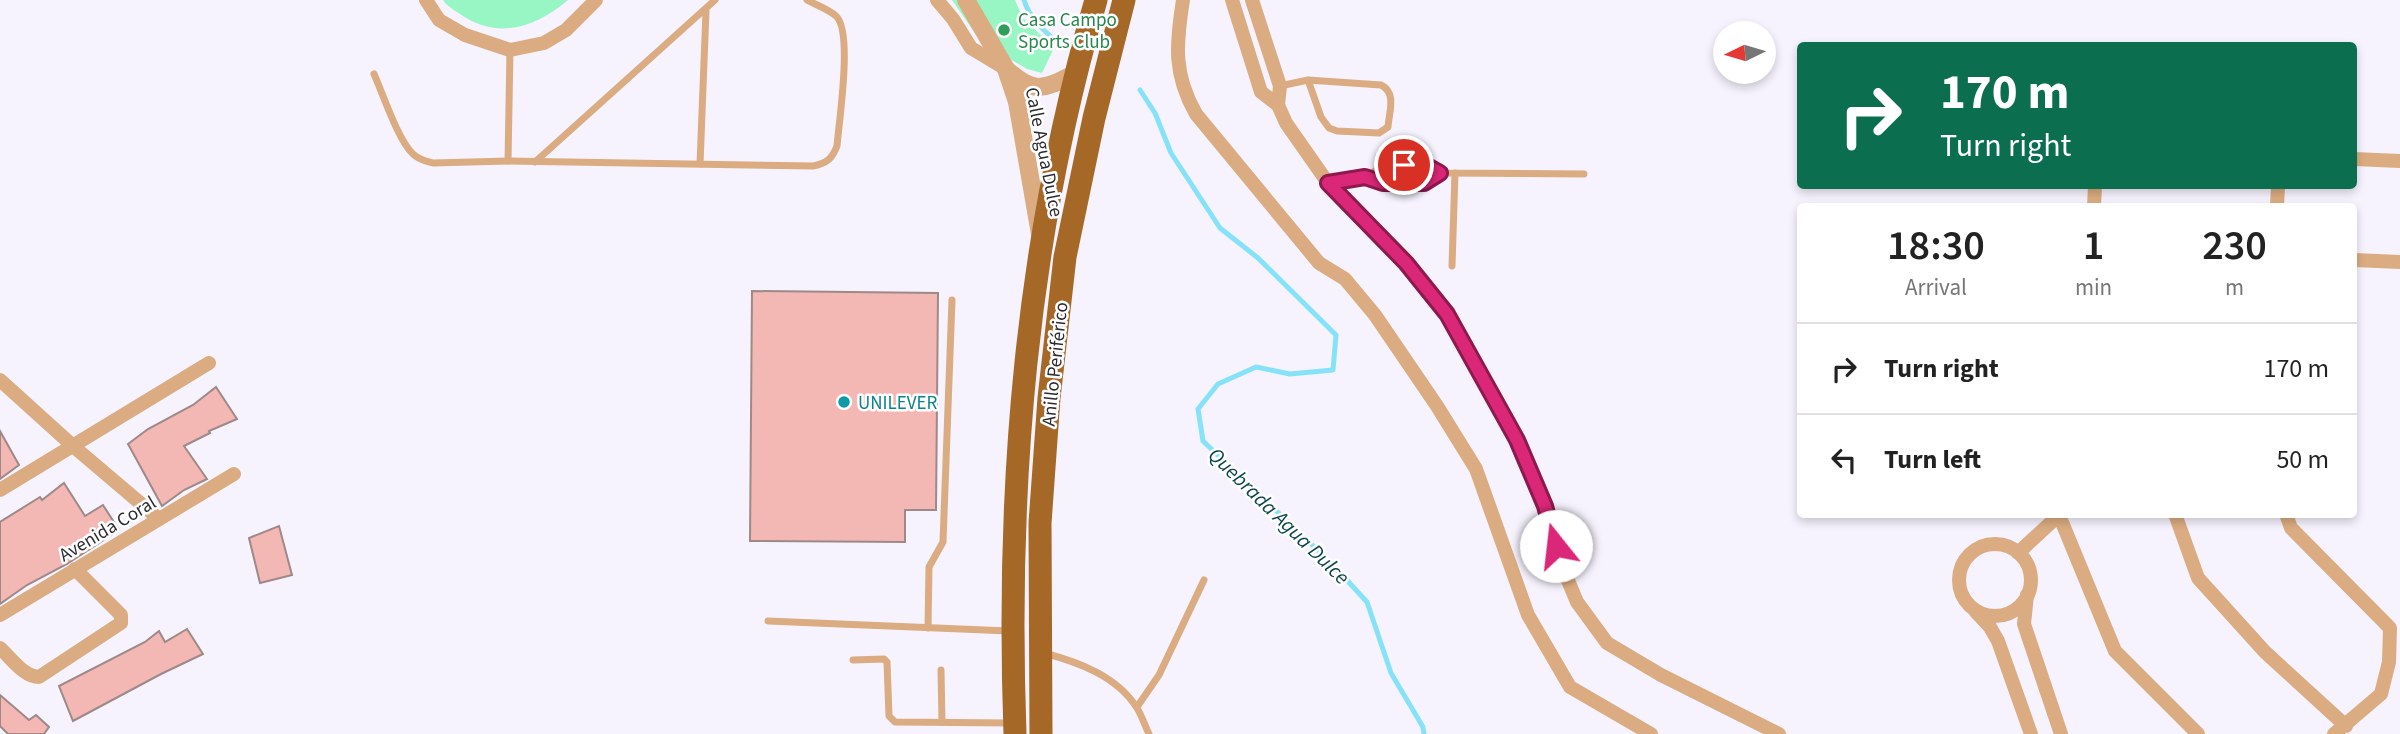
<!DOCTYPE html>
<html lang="en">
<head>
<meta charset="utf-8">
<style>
	body { margin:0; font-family:"Source Sans 3",sans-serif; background:#f6f6f6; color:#222; height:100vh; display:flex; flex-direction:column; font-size:26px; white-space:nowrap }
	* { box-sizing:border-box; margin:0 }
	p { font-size:23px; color:#767676 }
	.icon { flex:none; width:38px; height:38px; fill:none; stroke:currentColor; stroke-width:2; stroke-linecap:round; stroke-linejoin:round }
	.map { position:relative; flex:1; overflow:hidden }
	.drawer { position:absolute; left:1797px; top:203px; width:560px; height:315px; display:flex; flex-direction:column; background:#fff; border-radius:7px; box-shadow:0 4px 10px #0003 }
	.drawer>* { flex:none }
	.guide { position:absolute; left:1797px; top:42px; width:560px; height:147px; border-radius:7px; box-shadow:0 4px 10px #0003; background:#0b6e4f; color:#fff; overflow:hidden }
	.needle { width:46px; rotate:265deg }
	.fabs { position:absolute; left:1713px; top:21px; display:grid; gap:14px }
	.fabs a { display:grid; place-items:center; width:63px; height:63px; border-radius:50%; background:#fff; box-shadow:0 4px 10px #0003; font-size:35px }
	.pin { position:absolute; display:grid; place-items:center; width:60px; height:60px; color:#fff; margin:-30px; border:4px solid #fff; border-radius:50%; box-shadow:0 2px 7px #0007 }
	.me { position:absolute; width:77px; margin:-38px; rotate:344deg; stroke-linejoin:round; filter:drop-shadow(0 0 5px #0008) }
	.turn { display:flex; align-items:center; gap:24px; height:147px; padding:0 28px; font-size:32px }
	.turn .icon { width:91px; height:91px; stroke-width:2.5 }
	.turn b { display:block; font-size:49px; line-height:60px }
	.eta { display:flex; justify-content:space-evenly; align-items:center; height:119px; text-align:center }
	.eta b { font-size:42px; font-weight:600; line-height:49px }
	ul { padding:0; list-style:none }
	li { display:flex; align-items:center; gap:21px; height:91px; padding:0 28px; border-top:2px solid #e0e0e0 }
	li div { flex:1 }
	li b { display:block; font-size:26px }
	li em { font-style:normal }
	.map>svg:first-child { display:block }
	.green { fill:#98f6c4 }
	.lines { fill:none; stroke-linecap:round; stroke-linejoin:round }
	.stream { stroke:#86e2f8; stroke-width:5 }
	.building { fill:#f3b8b3; stroke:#9d8987; stroke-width:2 }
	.service { stroke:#dbac81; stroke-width:7 }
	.minor { stroke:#dbac81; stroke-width:14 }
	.tertiary { stroke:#dbac81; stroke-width:18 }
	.trunk { stroke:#a66826; stroke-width:23 }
	.route-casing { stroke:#8e194d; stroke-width:18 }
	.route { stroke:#db2777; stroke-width:12 }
	.leisure-dot { fill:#2e9e5b; stroke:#fff; stroke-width:2.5 }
	.culture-dot { fill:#0f9aa8; stroke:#fff; stroke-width:2.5 }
	.labels { text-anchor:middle; stroke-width:5; stroke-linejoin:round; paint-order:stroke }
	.leisure-label { font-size:19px; fill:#27864d; stroke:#fff; text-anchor:start }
	.street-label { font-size:19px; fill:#2d2b32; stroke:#fff }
	.culture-label { font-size:19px; fill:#0d838f; stroke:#fff; text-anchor:start }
	.water-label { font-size:21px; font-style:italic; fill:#09434e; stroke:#fff }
</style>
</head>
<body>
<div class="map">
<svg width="2400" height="734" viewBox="0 0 2400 734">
	<rect width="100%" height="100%" fill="#f6f3fe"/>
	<g class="green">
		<path d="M443,0H568C535,28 497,40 460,14C454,10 447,6 443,0Z"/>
		<polygon points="952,0 1015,0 1023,18 1054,48 1042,73 1027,69 981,42"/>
	</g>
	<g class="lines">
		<g class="stream">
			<path d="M1024,0C1029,17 1043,30 1056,41"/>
			<polyline points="1140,90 1155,113 1171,153 1220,228 1258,258 1336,335 1333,370 1290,374 1256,367 1218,384 1198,409 1203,441 1333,565 1367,602 1391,673 1423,727 1424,734"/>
		</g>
	</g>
	<g class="building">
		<polygon points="752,291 938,293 936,510 905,510 905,542 750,541"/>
		<polygon points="216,387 237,419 209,431 210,433 184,446 207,479 184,490 162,506 128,444 148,429 193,405"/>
		<polygon points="0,431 19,465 0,479"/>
		<polygon points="64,483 85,516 103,505 119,530 67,564 27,585 0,604 0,522 40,497 42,500"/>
		<polygon points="279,526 292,575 260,583 249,538"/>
		<polygon points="187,629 203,654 161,674 73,721 59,686 145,642 159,631 165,642"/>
		<polygon points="0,695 29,720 36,715 49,727 44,734 8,734 0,726"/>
	</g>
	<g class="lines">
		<g class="service">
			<path d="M374,74C383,94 398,140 413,154C419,160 426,161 433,163L508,161L813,166C827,163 832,159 837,146C839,121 853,31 836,16C828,9 816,5 807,0"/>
			<path d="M1280,86L1308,80L1381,85C1397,93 1389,112 1388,127L1379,133L1337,131L1329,128L1321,117L1308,80"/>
			<polyline points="508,161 510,50"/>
			<polyline points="535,162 715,0"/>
			<polyline points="700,164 706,11"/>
			<polyline points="1365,178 1382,166 1424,164 1440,173 1584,174"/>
			<polyline points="1329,182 1365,178 1383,183 1425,183 1440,173"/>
			<polyline points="1452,266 1455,173"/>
			<polyline points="768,621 1009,631"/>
			<polyline points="928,628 929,567 943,542 952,300"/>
			<path d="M1044,653C1078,662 1117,676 1137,708C1142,716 1145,726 1149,734"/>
			<polyline points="853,660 884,659 887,662 889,716 895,722 1010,723"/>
			<polyline points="941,670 942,722"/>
			<polyline points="1137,707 1159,675 1204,580"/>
		</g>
		<g class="minor">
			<polyline points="426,0 439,20 465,35 510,50 544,43 566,30 596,0"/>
			<polyline points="937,0 953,19 971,48 1006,69"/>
			<path d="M1183,0C1176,44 1173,74 1196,114L1319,263L1345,279L1375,315L1437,406L1476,469L1528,615L1570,687L1651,734"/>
			<polyline points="1232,0 1261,92 1278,105 1286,123 1328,183 1406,263 1447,314 1517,440 1545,506 1562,566 1577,602 1607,643 1661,675 1779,734"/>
			<polyline points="1252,0 1280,86 1278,105"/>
			<polyline points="2354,159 2400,161"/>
			<polyline points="2094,206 2095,186"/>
			<polyline points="2277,206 2278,186"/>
			<polyline points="2354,260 2400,262"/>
			<polyline points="0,380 73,446 159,519"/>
			<polyline points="0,490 209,363"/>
			<polyline points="2175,514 2198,578 2265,652 2346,726"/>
			<polyline points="2286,514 2291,528 2390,628 2389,662 2381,694 2334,734"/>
			<polyline points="2059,515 2115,651 2198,734"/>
			<circle cx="1995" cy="580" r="36"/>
			<polyline points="2018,553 2060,514"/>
			<polyline points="2027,595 2024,624 2061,734"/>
			<polyline points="1976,612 1990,627 1998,641 2031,734"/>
			<polyline points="0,615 234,474"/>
			<path d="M0,648C11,658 24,677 39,677L121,623V615L75,569"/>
		</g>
		<g class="tertiary">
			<polyline points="966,0 1006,69 1017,102 1040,234"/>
			<path d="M1006,69C1033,94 1043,90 1074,74"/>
		</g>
		<g class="trunk">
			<path d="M1015,734C1006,485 1026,240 1096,0"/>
			<polyline points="1041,734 1040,523 1049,398 1065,257 1094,118 1124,0"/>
		</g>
	</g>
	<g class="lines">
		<g class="route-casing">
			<polyline id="route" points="1404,165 1424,164 1440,173 1424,183 1383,183 1365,177 1328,183 1406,263 1447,314 1517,440 1545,506 1556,546"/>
		</g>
		<use href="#route" class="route"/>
	</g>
	<circle class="leisure-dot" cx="1004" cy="30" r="7"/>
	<circle class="culture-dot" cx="844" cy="402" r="7"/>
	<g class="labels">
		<g class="leisure-label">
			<text x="1018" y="26">Casa Campo<tspan x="1018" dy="22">Sports Club</tspan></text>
		</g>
		<g class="street-label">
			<text transform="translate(1045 152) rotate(79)" y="7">Calle Agua Dulce</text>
			<text transform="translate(1054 364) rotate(-84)" y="7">Anillo Periférico</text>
			<text transform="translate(107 528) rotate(-31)" y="7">Avenida Coral</text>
		</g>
		<g class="culture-label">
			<text x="858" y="409">UNILEVER</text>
		</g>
		<g class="water-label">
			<text transform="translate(1279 516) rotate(44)" y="7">Quebrada Agua Dulce</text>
		</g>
	</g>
</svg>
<div class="fabs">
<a><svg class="needle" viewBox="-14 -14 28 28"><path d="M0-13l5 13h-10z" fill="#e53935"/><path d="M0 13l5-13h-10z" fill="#767676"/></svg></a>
</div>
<div class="pin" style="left:1404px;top:165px;background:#d93025"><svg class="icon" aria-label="arrive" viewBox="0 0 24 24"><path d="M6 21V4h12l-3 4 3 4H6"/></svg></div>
<svg class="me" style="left:1556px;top:546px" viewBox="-20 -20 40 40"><circle r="19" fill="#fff"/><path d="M0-13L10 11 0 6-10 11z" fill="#db2777"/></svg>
<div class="guide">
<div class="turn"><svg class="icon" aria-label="right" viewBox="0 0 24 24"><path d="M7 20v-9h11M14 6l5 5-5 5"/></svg><div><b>170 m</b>Turn right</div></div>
</div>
<section class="drawer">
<div class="eta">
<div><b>18:30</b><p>Arrival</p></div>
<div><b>1</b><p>min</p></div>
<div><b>230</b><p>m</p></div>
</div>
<ul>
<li><svg class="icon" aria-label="right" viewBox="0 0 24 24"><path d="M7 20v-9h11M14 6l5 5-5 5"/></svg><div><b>Turn right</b></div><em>170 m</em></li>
<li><svg class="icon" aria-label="left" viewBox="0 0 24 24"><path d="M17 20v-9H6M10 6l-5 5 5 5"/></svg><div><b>Turn left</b></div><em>50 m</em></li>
</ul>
</section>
</div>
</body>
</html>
